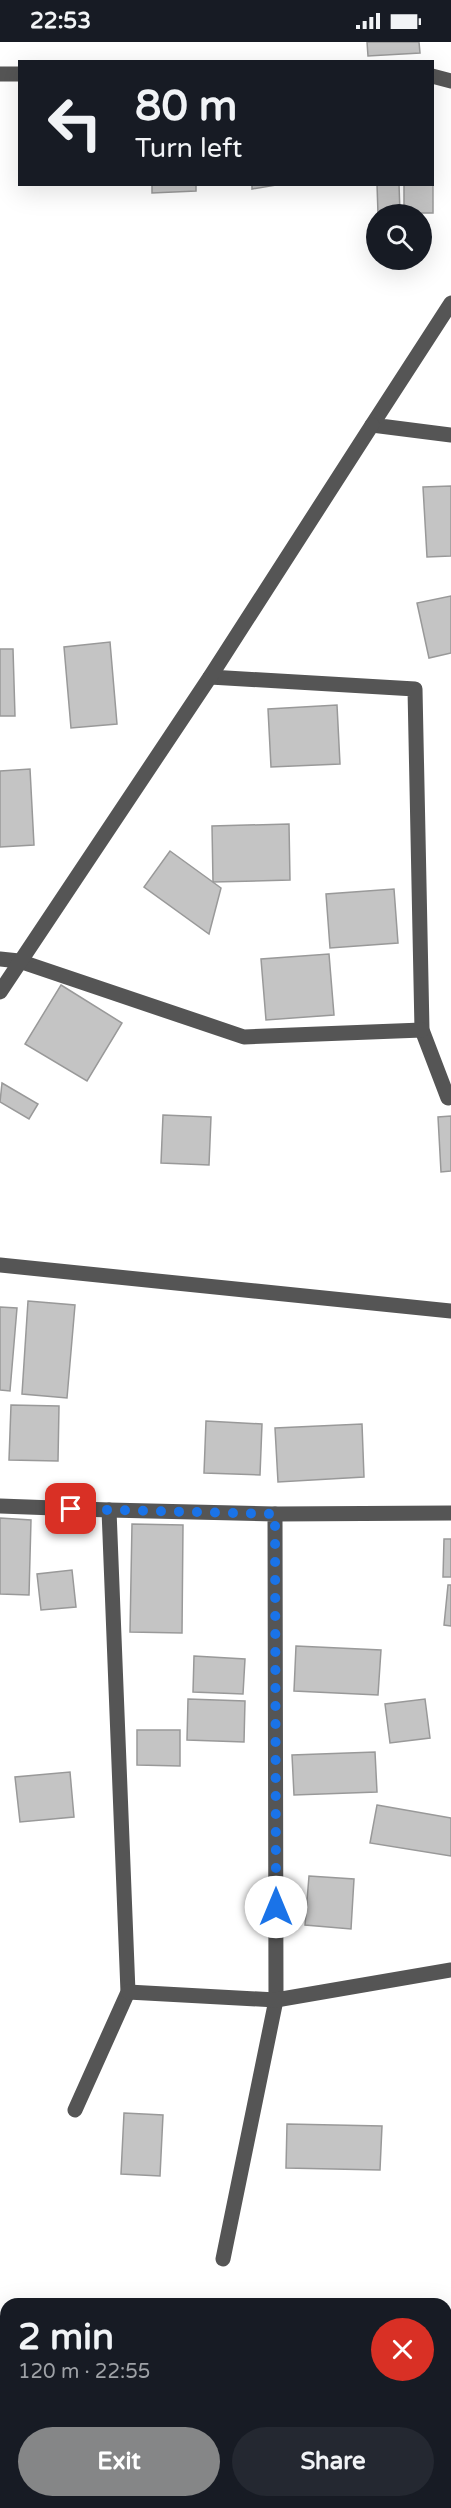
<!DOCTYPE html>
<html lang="en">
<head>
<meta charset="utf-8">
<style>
	body { margin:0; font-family:"Varela Round",sans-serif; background:#242831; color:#f1f3f6; height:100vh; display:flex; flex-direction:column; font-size:22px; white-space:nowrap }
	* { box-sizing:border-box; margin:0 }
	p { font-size:20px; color:#9ea1a6 }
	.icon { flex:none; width:33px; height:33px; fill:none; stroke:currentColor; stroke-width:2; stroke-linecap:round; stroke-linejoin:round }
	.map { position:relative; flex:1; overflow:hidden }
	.drawer { position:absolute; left:0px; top:2256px; width:452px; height:210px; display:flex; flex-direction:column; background:#171b24; border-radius:18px 18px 0 0; box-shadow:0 6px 24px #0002 }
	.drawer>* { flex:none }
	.top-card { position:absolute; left:18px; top:18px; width:416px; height:126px; border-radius:0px; box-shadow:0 6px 24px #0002; background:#171b24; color:#f1f3f6; overflow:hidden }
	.controls { position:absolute; left:366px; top:162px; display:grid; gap:12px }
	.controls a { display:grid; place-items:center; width:66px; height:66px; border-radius:50%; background:#171b24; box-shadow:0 6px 24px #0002; font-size:30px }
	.pin { position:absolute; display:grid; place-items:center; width:51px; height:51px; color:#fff; margin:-26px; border-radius:12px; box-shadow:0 3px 9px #0006 }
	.me { position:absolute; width:66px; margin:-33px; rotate:0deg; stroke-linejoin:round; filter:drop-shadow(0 0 4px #0008) }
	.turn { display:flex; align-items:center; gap:21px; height:126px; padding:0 18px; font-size:27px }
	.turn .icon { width:78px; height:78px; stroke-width:2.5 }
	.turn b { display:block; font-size:42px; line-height:51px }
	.round { display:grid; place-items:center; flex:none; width:63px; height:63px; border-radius:32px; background:#242831 }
	.summary { display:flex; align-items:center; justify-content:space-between; height:102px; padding:0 18px }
	h1 { font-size:36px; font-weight:700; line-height:45px }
	.button { display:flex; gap:12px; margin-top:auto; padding:12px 18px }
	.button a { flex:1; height:69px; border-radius:36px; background:#858687; color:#fff; font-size:24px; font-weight:700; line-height:69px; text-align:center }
	.button a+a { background:#242831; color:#f1f3f6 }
	.status { display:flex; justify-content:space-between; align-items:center; height:42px; padding:0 30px; background:#171b24; direction:ltr }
	.status svg { height:16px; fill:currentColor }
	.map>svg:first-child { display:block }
	.building { fill:#c4c4c4; stroke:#999; stroke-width:1.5 }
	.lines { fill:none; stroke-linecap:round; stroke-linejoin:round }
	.minor { stroke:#555; stroke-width:15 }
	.route { stroke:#1a73e8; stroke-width:10; stroke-dasharray:0 18 }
</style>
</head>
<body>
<div class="status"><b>22:53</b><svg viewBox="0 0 49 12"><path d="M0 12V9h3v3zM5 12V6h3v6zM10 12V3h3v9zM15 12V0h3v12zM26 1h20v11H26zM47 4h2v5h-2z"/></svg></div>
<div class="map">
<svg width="451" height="2466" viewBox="0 0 451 2466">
	<rect width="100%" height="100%" fill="#fff"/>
	<g class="building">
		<polygon points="367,0 419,0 420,11 368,14"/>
		<polygon points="433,136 433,171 404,171 404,142 432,142"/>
		<polygon points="152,142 196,142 196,149 152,151"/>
		<polygon points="252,142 282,142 252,147"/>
		<polygon points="377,142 399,142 400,171 378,172"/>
		<polygon points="451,444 451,514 427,515 423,445"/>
		<polygon points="451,554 451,611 429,616 417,561"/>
		<polygon points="110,600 117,682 71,686 64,605"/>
		<polygon points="0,607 13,607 15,674 0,674"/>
		<polygon points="337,663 340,722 271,725 268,667"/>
		<polygon points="30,727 34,803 0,805 0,729"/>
		<polygon points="289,782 290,838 213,840 212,784"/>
		<polygon points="170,809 221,846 209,892 144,845"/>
		<polygon points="394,847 398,901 330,906 326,852"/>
		<polygon points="329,912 334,973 266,978 261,917"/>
		<polygon points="61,943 122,981 87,1039 25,1002"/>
		<polygon points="2,1041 38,1062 29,1077 0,1060"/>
		<polygon points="163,1073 211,1075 209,1123 161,1121"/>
		<polygon points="451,1074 451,1129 441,1130 438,1075"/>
		<polygon points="28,1259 75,1263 67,1356 22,1352"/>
		<polygon points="0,1265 17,1266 10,1349 0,1348"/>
		<polygon points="11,1363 59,1364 58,1419 9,1418"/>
		<polygon points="206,1379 262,1382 260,1433 204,1431"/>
		<polygon points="362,1382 364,1435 278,1440 275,1386"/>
		<polygon points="0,1476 31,1478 29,1553 0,1552"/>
		<polygon points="132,1482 183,1483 182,1591 130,1590"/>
		<polygon points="444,1497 451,1497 451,1535 443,1535"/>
		<polygon points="72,1528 76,1565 41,1568 37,1532"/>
		<polygon points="448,1543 451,1543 451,1584 444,1583"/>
		<polygon points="296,1604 381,1608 378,1653 294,1649"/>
		<polygon points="194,1614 245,1617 243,1652 193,1650"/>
		<polygon points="188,1657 245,1659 244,1700 187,1698"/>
		<polygon points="425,1657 430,1696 390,1701 385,1662"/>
		<polygon points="137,1688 180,1688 180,1724 137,1723"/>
		<polygon points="375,1710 377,1750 294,1753 292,1713"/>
		<polygon points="70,1730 74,1775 20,1780 15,1735"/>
		<polygon points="377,1763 451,1776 451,1814 370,1801"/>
		<polygon points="309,1834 354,1837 351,1887 305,1883"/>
		<polygon points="124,2071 163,2073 160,2134 121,2132"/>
		<polygon points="287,2082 382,2084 380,2128 286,2126"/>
	</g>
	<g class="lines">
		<g class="minor">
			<polyline points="0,32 20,32"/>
			<polyline points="432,34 451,39"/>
			<polyline points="451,261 372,383 451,393"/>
			<polyline points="210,635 415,647 422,988 448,1056"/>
			<polyline points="0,917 19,919 244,995 422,988"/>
			<polyline points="0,950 210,635 372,383"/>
			<polyline points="0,1223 451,1269"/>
			<polyline points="0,1464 109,1468 128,1950 75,2068"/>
			<polyline points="109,1468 275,1472 276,1958 223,2217"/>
			<polyline points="275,1472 451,1471"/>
			<polyline points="128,1950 276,1958 451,1928"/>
		</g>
	</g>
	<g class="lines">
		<polyline class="route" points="71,1467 275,1472 276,1865"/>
	</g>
</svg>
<div class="controls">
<a><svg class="icon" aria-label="search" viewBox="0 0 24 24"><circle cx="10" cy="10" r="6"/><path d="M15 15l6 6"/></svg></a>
</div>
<div class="pin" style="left:71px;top:1467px;background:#d93025"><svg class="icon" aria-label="arrive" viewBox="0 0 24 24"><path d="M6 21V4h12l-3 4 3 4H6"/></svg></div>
<svg class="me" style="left:276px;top:1865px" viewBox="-20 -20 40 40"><circle r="19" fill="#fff"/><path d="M0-13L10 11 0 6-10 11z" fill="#1a73e8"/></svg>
<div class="top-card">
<div class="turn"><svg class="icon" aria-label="left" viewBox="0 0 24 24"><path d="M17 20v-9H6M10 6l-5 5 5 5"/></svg><div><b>80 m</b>Turn left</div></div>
</div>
<section class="drawer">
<div class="summary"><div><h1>2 min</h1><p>120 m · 22:55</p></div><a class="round" style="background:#d93025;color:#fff"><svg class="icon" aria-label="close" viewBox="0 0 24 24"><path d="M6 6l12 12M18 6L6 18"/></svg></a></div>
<div class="button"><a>Exit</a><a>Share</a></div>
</section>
</div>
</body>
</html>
